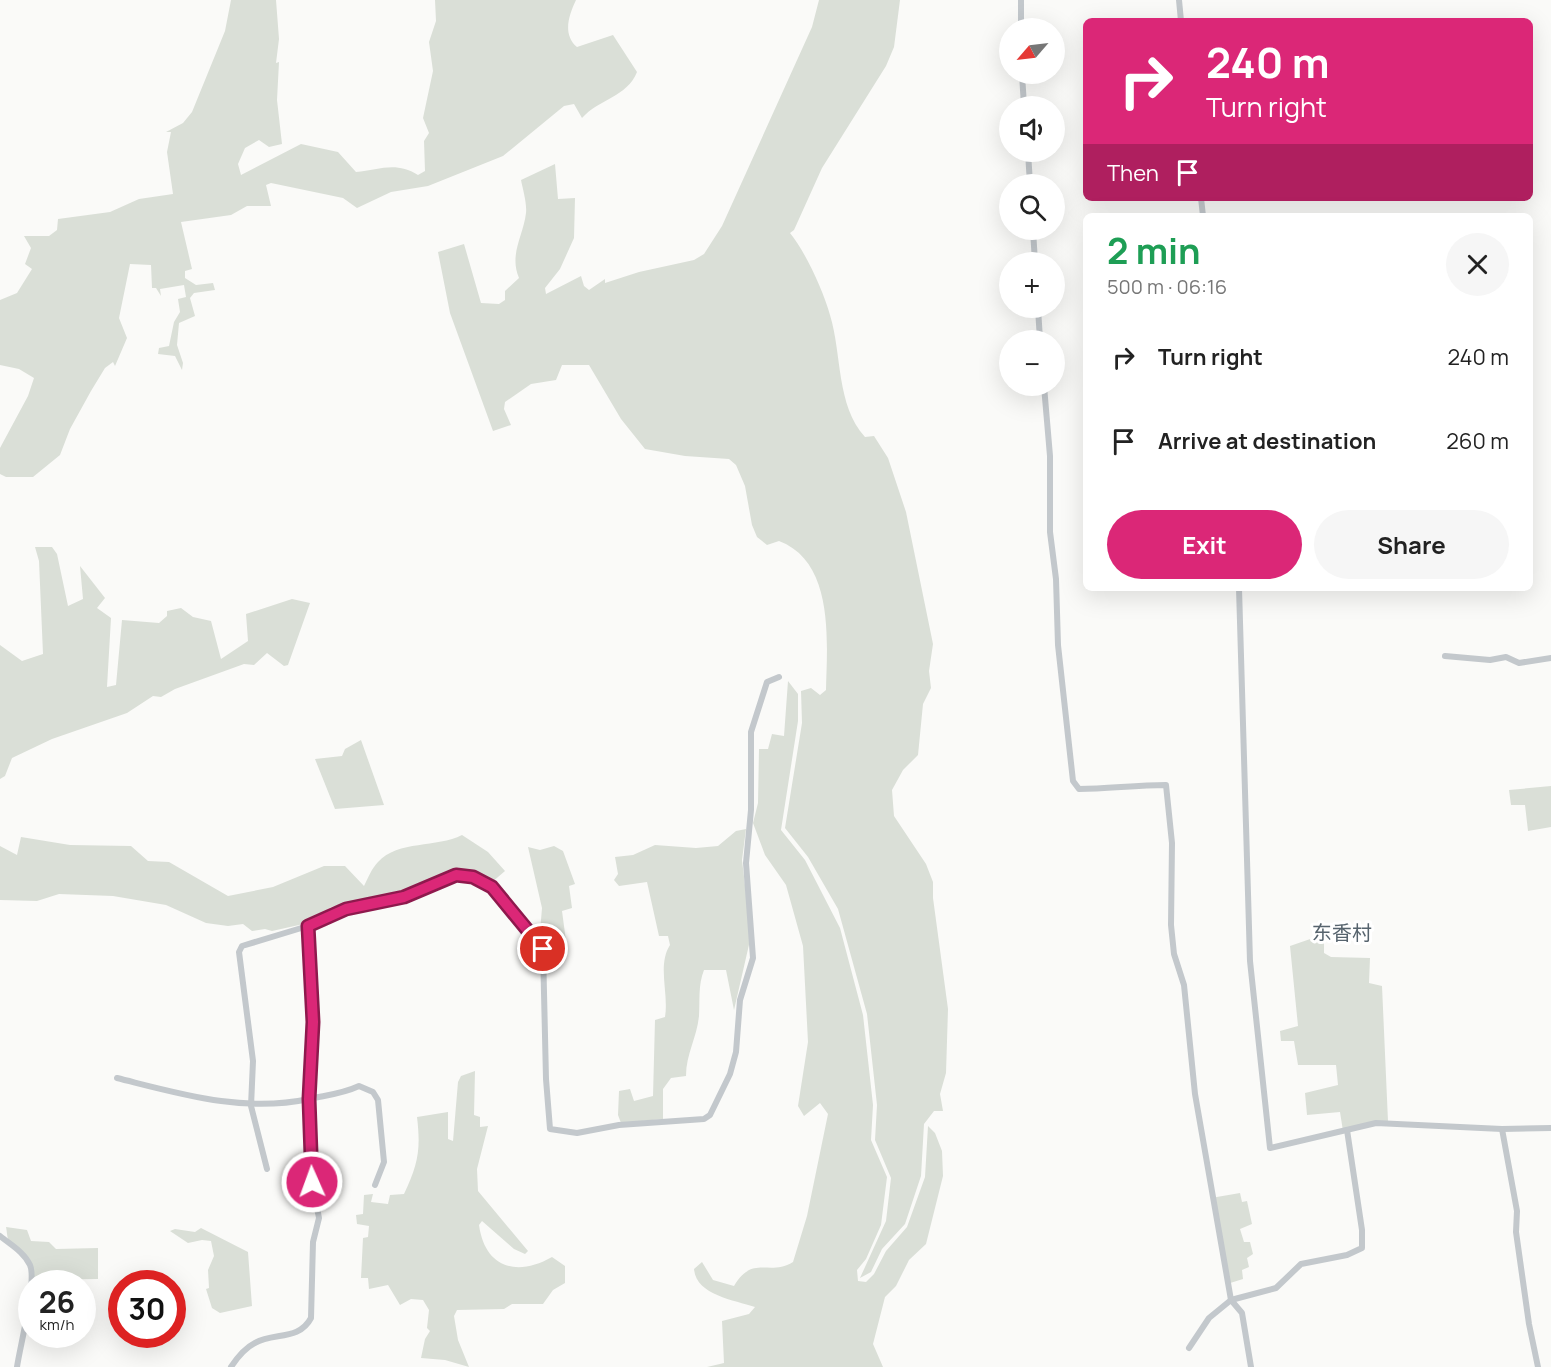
<!DOCTYPE html>
<html lang="en">
<head>
<meta charset="utf-8">
<style>
	body { margin:0; font-family:Manrope,"Noto Sans SC",sans-serif; background:#f6f6f6; color:#222; height:100vh; display:flex; flex-direction:column; font-size:22px; white-space:nowrap }
	* { box-sizing:border-box; margin:0 }
	p { font-size:20px; color:#767676 }
	.icon { flex:none; width:33px; height:33px; fill:none; stroke:currentColor; stroke-width:2; stroke-linecap:round; stroke-linejoin:round }
	.map { position:relative; flex:1; overflow:hidden }
	.details { position:absolute; left:1083px; top:213px; width:450px; height:378px; display:flex; flex-direction:column; background:#fff; border-radius:9px; box-shadow:0 6px 24px #0002 }
	.details>* { flex:none }
	.banner { position:absolute; left:1083px; top:18px; width:450px; height:183px; border-radius:9px; box-shadow:0 6px 24px #0002; background:#db2777; color:#fff; overflow:hidden }
	.needle { width:39px; rotate:242deg }
	.controls { position:absolute; left:999px; top:18px; display:grid; gap:12px }
	.controls a { display:grid; place-items:center; width:66px; height:66px; border-radius:50%; background:#fff; box-shadow:0 6px 24px #0002; font-size:30px }
	.speed { position:absolute; left:18px; top:1270px; display:flex; gap:12px; font-size:30px; font-weight:700; text-align:center }
	.speed>* { display:grid; place-content:center; width:78px; height:78px; border-radius:50%; background:#fff; box-shadow:0 6px 24px #0002; line-height:1 }
	.speed small { font-size:15px; font-weight:400 }
	.speed .limit { border:9px solid #d22; background:#fff; color:#111 }
	.pin { position:absolute; display:grid; place-items:center; width:51px; height:51px; color:#fff; margin:-26px; border:3px solid #fff; border-radius:50%; box-shadow:0 2px 6px #0007 }
	.me { position:absolute; width:66px; margin:-33px; rotate:358deg; stroke-linejoin:round; filter:drop-shadow(0 0 4px #0008) }
	.turn { display:flex; align-items:center; gap:21px; height:126px; padding:0 24px; font-size:27px }
	.turn .icon { width:78px; height:78px; stroke-width:2.5 }
	.turn b { display:block; font-size:42px; line-height:51px }
	.then { display:flex; align-items:center; height:57px; padding:0 24px; background:#0003; gap:12px; font-size:22px }
	.round { display:grid; place-items:center; flex:none; width:63px; height:63px; border-radius:32px; background:#f6f6f6 }
	.head { display:flex; align-items:center; justify-content:space-between; height:102px; padding:0 24px }
	h1 { font-size:36px; font-weight:700; line-height:45px; color:#1e9e55 }
	.button { display:flex; gap:12px; margin-top:auto; padding:12px 24px }
	.button a { flex:1; height:69px; border-radius:36px; background:#db2777; color:#fff; font-size:24px; font-weight:700; line-height:69px; text-align:center }
	.button a+a { background:#f6f6f6; color:#222 }
	ul { padding:0; list-style:none }
	li { display:flex; align-items:center; gap:18px; height:84px; padding:0 24px }
	li div { flex:1 }
	li b { display:block; font-size:22px }
	li em { font-style:normal }
	.map>svg:first-child { display:block }
	.green { fill:#dadfd7 }
	.lines { fill:none; stroke-linecap:round; stroke-linejoin:round }
	.minor { stroke:#c3c8cc; stroke-width:6 }
	.route-casing { stroke:#8e194d; stroke-width:15 }
	.route { stroke:#db2777; stroke-width:10 }
	.labels { text-anchor:middle; stroke-width:6; stroke-linejoin:round; paint-order:stroke }
	.quarter-label { font-size:20px; fill:#57646e; stroke:#fff }
</style>
</head>
<body>
<div class="map">
<svg width="1551" height="1367" viewBox="0 0 1551 1367">
	<rect width="100%" height="100%" fill="#fafaf8"/>
	<g class="green">
		<path d="M231,0H276L279,39L276,63L279,62L277,100L282,144L269,147L259,140L245,148L238,164L241,175L301,144L338,152L356,172C379,170 396,161 418,175L425,171L424,141L429,133L423,118L433,71L429,42L436,21L435,0H576C569,15 562,34 577,47L613,35L637,72C627,97 599,99 582,118L574,104L564,106L503,156L428,186L391,192L357,208L343,198L271,183L266,185L271,206H247L231,215L181,222L192,269L185,271V278L196,285L213,283L215,290L194,293L190,298L195,316L179,323L177,345L183,363L182,370L175,356L158,354L159,348L169,346L174,322L180,312L178,299L186,297L184,285L160,289L161,296L156,288H152L151,265L130,264L119,318L127,338L115,366L113,362L105,368L91,391L70,429L60,455L33,477H6L0,474V448L28,396L34,378L19,369L0,365V300L17,293L32,269L25,264L31,248L24,236H49L57,230L58,219L110,212L139,199L173,194L167,152L171,132H166L183,123L192,112L225,31Z"/>
		<path d="M819,0H900L894,47L886,66L822,168L794,230L790,233C806,253 823,290 830,315C842,354 836,405 865,437L874,436L888,458L906,512L933,644L929,671L931,688L923,704L918,755L903,770L892,790L894,816L926,864L933,882V898L948,1009L946,1073L940,1094L943,1111H934L924,1124L921,1176L905,1224L882,1249L871,1272L860,1278L886,1221L891,1178L875,1140L877,1105L867,1014L838,909L808,857L785,828L802,723L801,691L811,688L820,695L826,690C827,643 835,562 779,541L767,545L757,537L752,525L745,486L736,465L729,459L685,456L645,449L621,419L589,365H562L556,380L531,384L505,402L504,409L511,425L493,431L450,313L438,252L464,244L481,303L499,304L505,300V291L519,278C509,254 523,237 526,213C527,203 523,190 521,180L555,164L558,199L575,198L574,238L560,269L545,288L546,294L581,276L584,286L589,290L605,279V283L639,272L694,260L704,254L722,226L812,27Z"/>
		<polygon points="35,547 52,547 57,554 68,606 83,599 80,566 105,598 97,608 111,618 107,687 116,685 122,620 159,623 167,616 167,611 181,608 193,617 211,621 221,659 248,641 246,614 292,599 310,603 288,665 284,666 267,653 254,665 244,664 175,689 161,697 153,696 127,713 52,739 12,758 5,776 0,779 0,645 22,661 43,654 39,561"/>
		<path d="M788,681L798,694V721L781,830L805,860L840,928L863,1015L873,1105L871,1140L887,1177L881,1225L866,1259L857,1270L858,1281L866,1282L874,1274L886,1251L907,1227L925,1177L928,1126L935,1133L942,1151L943,1176L926,1244L909,1260L896,1286L885,1297L873,1344L883,1367H707L724,1363L722,1321L749,1314L755,1307C734,1300 696,1295 694,1269L702,1262L713,1280L734,1286C753,1254 769,1277 793,1262L807,1216L828,1114L820,1103L804,1116L798,1106L808,1042L803,946L786,885L765,855L753,823L758,803L759,749H768L772,734L784,736Z"/>
		<polygon points="361,740 384,805 335,809 315,759 342,756 345,749"/>
		<polygon points="1551,786 1551,827 1528,831 1525,805 1511,805 1509,790"/>
		<path d="M746,829L742,860L751,936L734,1010L726,970H704C698,985 700,1000 699,1016C697,1037 686,1054 686,1076L671,1078L663,1089V1119L621,1123L618,1115L619,1091L630,1089L634,1101L653,1096L655,1020L665,1017C669,994 657,965 670,945L668,936H659L647,882L619,886L614,880L618,874L615,857L633,855L655,845L696,848L718,846L736,831Z"/>
		<path d="M462,835L488,852L505,871L491,883L462,872L451,873L390,896L331,907L308,923L272,931L265,929L252,931L243,924L228,926L206,923L166,905L113,896L59,894L37,901L0,900V846L17,855L21,837L70,845L131,846L148,861L169,862L228,896L273,887L324,866H345L364,886C368,878 372,868 378,862C398,840 437,848 462,835Z"/>
		<polygon points="554,846 563,851 575,884 569,886 572,908 562,911 566,941 539,944 542,908 528,847 540,850"/>
		<polygon points="1316,937 1324,939 1324,953 1331,957 1370,958 1369,983 1382,986 1388,1121 1343,1131 1340,1112 1307,1115 1305,1093 1338,1085 1336,1065 1298,1065 1294,1041 1281,1041 1280,1031 1298,1026 1290,946"/>
		<path d="M475,1071L474,1115L480,1117V1127L488,1126L477,1169L478,1191L528,1251L525,1254L514,1249L482,1221L479,1225C485,1268 517,1277 552,1257L565,1266V1283L553,1290L543,1304H512L504,1309L457,1310L454,1316L458,1340L469,1367L445,1360L421,1358L425,1339L430,1331L427,1328L429,1310L423,1300L411,1299L400,1305L388,1285L369,1289L368,1278H361L363,1238L368,1237L369,1226L357,1224L356,1215L363,1214L364,1195L373,1194L371,1202L388,1204L390,1195L404,1194C418,1164 421,1150 417,1117L448,1112V1139L453,1141L458,1082L461,1076Z"/>
		<polygon points="1240,1193 1242,1202 1247,1201 1252,1224 1240,1229 1244,1242 1250,1242 1253,1254 1247,1258 1249,1267 1242,1270 1243,1279 1227,1284 1211,1198"/>
		<path d="M6,1227L27,1230L31,1241L49,1242L56,1249L98,1248V1279L30,1280C34,1256 19,1257 9,1242C7,1238 7,1231 6,1227Z"/>
		<polygon points="201,1228 248,1252 252,1306 220,1313 212,1308 206,1289 209,1288 208,1270 214,1256 211,1241 202,1240 188,1243 170,1231 175,1229 195,1232"/>
	</g>
	<g class="lines">
		<g class="minor">
			<polyline points="1021,0 1021,28"/>
			<polyline points="1179,0 1181,21"/>
			<polyline points="1022,74 1024,106"/>
			<polyline points="1028,152 1030,184"/>
			<polyline points="1201,198 1203,216"/>
			<polyline points="1033,230 1035,262"/>
			<polyline points="1038,308 1040,340"/>
			<path d="M1044,386L1050,456V532L1056,579L1058,645L1073,781L1079,789C1108,789 1135,785 1166,785L1172,843L1171,925L1174,954L1184,985L1195,1094L1231,1300L1242,1313L1251,1367"/>
			<polyline points="1239,588 1250,961 1270,1148 1376,1123 1502,1129 1551,1128"/>
			<polyline points="1445,656 1490,660 1506,657 1519,663 1551,658"/>
			<path d="M117,1078C181,1094 243,1113 309,1099C327,1095 342,1094 359,1086L373,1092L378,1100L384,1162L375,1185"/>
			<polyline points="1502,1129 1517,1211 1516,1232 1529,1324 1538,1367"/>
			<polyline points="267,1169 251,1106 253,1061 239,952 242,946 308,926 363,903 404,897 456,875 473,877 492,887 543,949 546,1079 550,1129 577,1133 619,1125 704,1119 710,1115 730,1074 736,1052 740,1000 753,958 746,863 751,810 751,732 767,682 779,677"/>
			<path d="M0,1236C11,1245 24,1252 30,1265C37,1281 20,1346 17,1367"/>
			<polyline points="1189,1348 1209,1318 1231,1300 1276,1288 1301,1264 1347,1255 1362,1248 1362,1230 1347,1130"/>
			<path d="M231,1367C237,1358 245,1348 255,1343C273,1332 299,1341 311,1318L313,1242L319,1218L312,1182L309,1099L313,1022L308,926"/>
		</g>
	</g>
	<g class="lines">
		<g class="route-casing">
			<polyline id="route" points="312,1182 309,1099 313,1022 308,926 346,909 404,897 456,875 473,877 492,887 543,949"/>
		</g>
		<use href="#route" class="route"/>
	</g>
	<g class="labels">
		<g class="quarter-label">
			<text x="1342" y="940">东香村</text>
		</g>
	</g>
</svg>
<div class="controls">
<a><svg class="needle" viewBox="-14 -14 28 28"><path d="M0-13l5 13h-10z" fill="#e53935"/><path d="M0 13l5-13h-10z" fill="#767676"/></svg></a>
<a><svg class="icon" aria-label="sound" viewBox="0 0 24 24"><path d="M4 9h4l5-4v14l-5-4H4zM17 9q2 3 0 6"/></svg></a>
<a><svg class="icon" aria-label="search" viewBox="0 0 24 24"><circle cx="10" cy="10" r="6"/><path d="M15 15l6 6"/></svg></a>
<a>+</a>
<a>−</a>
</div>
<div class="speed"><div>26<small>km/h</small></div><div class="limit">30</div></div>
<div class="pin" style="left:543px;top:949px;background:#d93025"><svg class="icon" aria-label="arrive" viewBox="0 0 24 24"><path d="M6 21V4h12l-3 4 3 4H6"/></svg></div>
<svg class="me" style="left:312px;top:1182px" viewBox="-20 -20 40 40"><circle r="17" fill="#db2777" stroke="#fff" stroke-width="3"/><path d="M0-11L8 9 0 5-8 9z" fill="#fff"/></svg>
<div class="banner">
<div class="turn"><svg class="icon" aria-label="right" viewBox="0 0 24 24"><path d="M7 20v-9h11M14 6l5 5-5 5"/></svg><div><b>240 m</b>Turn right</div></div>
<div class="then">Then<svg class="icon" aria-label="arrive" viewBox="0 0 24 24"><path d="M6 21V4h12l-3 4 3 4H6"/></svg></div>
</div>
<section class="details">
<div class="head"><div><h1>2 min</h1><p>500 m · 06:16</p></div><a class="round"><svg class="icon" aria-label="close" viewBox="0 0 24 24"><path d="M6 6l12 12M18 6L6 18"/></svg></a></div>
<ul>
<li><svg class="icon" aria-label="right" viewBox="0 0 24 24"><path d="M7 20v-9h11M14 6l5 5-5 5"/></svg><div><b>Turn right</b></div><em>240 m</em></li>
<li><svg class="icon" aria-label="arrive" viewBox="0 0 24 24"><path d="M6 21V4h12l-3 4 3 4H6"/></svg><div><b>Arrive at destination</b></div><em>260 m</em></li>
</ul>
<div class="button"><a>Exit</a><a>Share</a></div>
</section>
</div>
</body>
</html>
